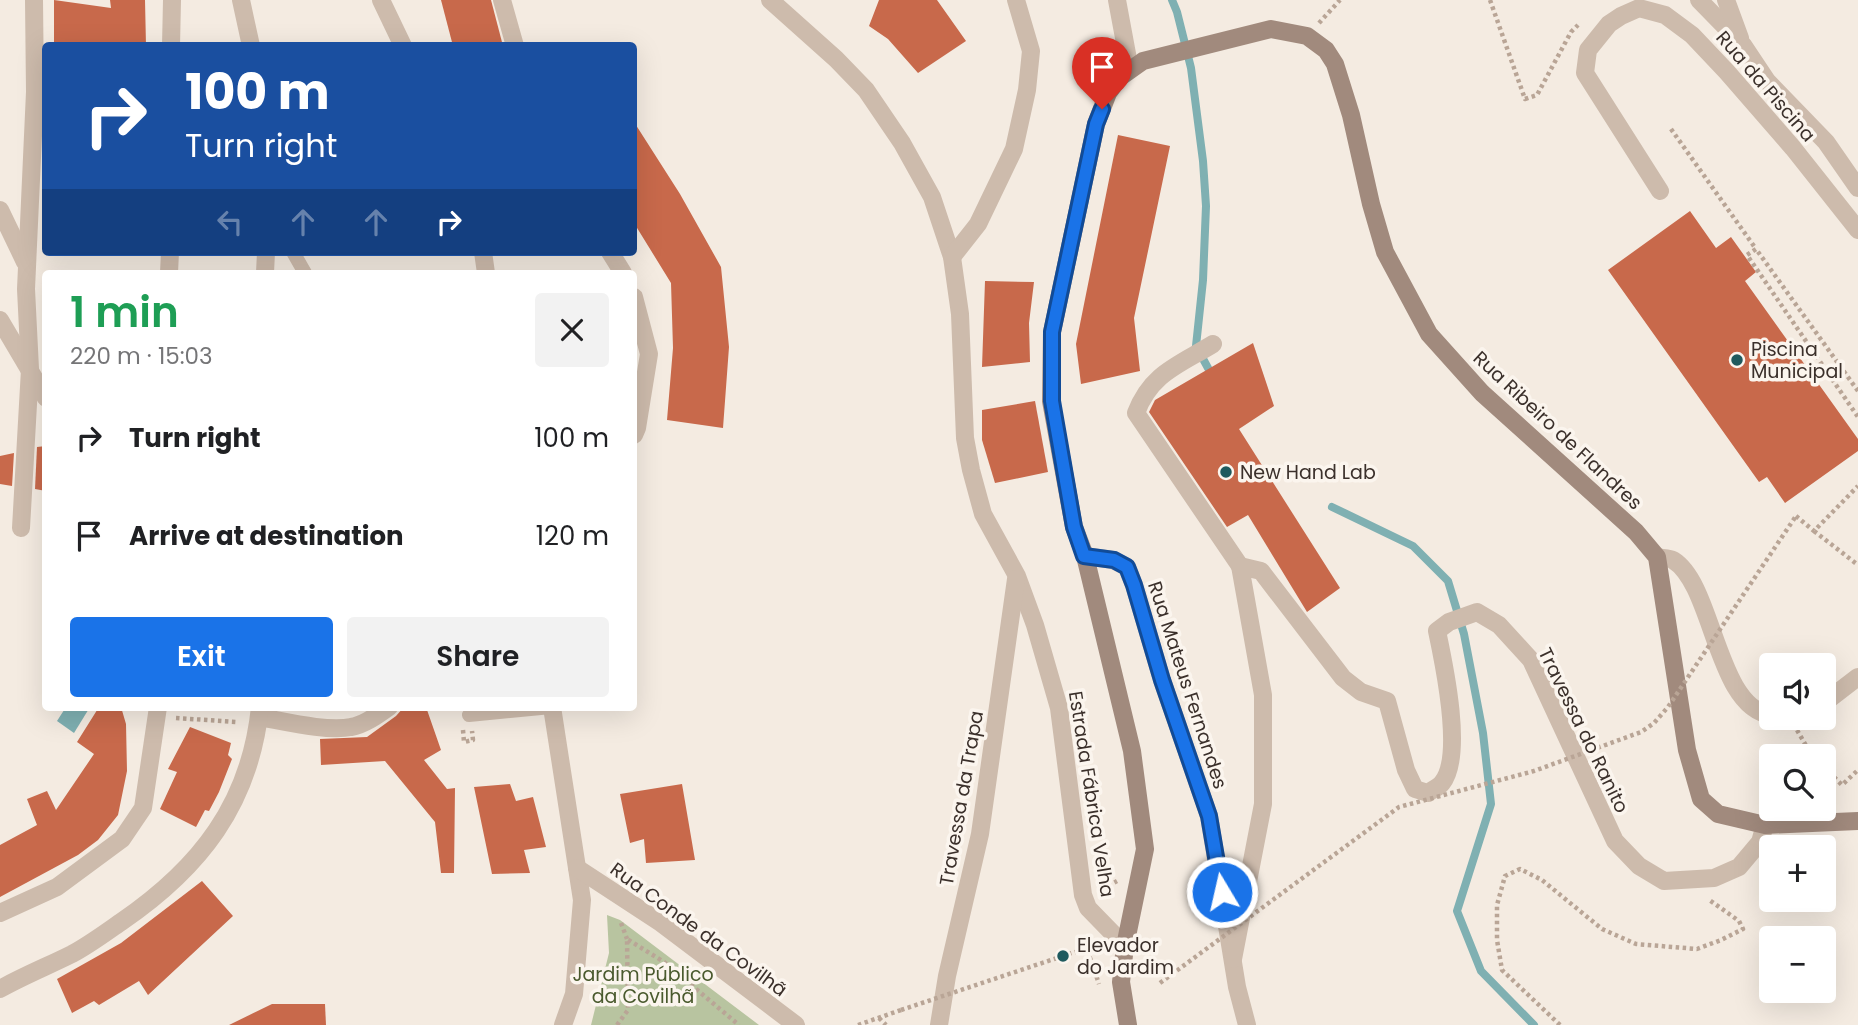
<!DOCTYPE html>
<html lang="en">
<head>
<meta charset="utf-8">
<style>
	body { margin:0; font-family:Poppins,sans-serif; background:#f2f2f2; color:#202124; height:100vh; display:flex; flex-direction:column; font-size:26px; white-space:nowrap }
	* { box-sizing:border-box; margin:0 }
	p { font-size:23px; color:#757577 }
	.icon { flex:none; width:38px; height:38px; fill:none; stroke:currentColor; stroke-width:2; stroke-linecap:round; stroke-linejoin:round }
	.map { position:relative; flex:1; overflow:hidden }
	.side { position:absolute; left:42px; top:270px; width:595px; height:441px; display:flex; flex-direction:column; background:#fff; border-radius:7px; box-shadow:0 7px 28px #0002 }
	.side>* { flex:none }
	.guide { position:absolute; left:42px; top:42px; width:595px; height:214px; border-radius:7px; box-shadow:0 7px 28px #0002; background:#1a4fa0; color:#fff; overflow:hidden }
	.buttons { position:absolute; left:1759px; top:653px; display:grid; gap:14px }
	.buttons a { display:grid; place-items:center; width:77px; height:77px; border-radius:7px; background:#fff; box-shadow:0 7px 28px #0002; font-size:35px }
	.pin { position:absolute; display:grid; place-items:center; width:60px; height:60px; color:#fff; margin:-72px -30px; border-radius:50% 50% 50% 0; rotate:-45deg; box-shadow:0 0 7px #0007 }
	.pin .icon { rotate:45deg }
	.me { position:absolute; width:77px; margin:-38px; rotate:351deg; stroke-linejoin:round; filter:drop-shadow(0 0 5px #0008) }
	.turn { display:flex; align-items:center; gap:24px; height:147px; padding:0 28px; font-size:32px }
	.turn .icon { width:91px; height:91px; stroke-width:2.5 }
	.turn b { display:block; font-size:49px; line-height:60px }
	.lanes { display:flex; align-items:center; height:66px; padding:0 28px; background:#0003; justify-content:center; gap:35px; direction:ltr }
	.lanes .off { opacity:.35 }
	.round { display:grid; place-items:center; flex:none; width:74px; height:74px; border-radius:7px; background:#f2f2f2 }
	.summary { display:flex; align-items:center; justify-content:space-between; height:119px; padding:0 28px }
	h1 { font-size:42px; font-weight:600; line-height:52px; color:#1e9e55 }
	.action { display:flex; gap:14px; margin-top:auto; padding:14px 28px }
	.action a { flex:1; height:80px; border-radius:7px; background:#1a73e8; color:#fff; font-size:28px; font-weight:600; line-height:80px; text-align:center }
	.action a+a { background:#f2f2f2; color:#202124 }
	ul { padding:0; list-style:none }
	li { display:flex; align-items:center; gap:21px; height:98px; padding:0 28px }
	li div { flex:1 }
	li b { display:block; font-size:26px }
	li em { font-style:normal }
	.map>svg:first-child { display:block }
	.green { fill:#b8c4a0 }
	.water { fill:#7fb0b2 }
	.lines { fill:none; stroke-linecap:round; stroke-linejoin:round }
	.stream { stroke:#7fb0b2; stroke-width:8 }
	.building { fill:#c8694b }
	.path { stroke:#b9a596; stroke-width:4.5; stroke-dasharray:3.5 3.5; stroke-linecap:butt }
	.service { stroke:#cdbbac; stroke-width:14 }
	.minor { stroke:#cdbbac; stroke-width:18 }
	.tertiary { stroke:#cdbbac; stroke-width:18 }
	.secondary { stroke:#a18a7d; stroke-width:18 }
	.path-bridge { stroke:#b9a596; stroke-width:4.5; stroke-dasharray:3.5 3.5; stroke-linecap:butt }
	.route-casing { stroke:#114b97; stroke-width:18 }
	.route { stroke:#1a73e8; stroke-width:12 }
	.poi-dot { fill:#1f5a5e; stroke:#fbf5ee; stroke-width:2.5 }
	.labels { text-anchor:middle; stroke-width:7; stroke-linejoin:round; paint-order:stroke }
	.street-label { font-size:19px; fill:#3b302b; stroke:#fbf5ee }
	.poi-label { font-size:19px; fill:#3b302b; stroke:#fbf5ee; text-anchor:start }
	.park-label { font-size:19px; fill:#4a5a2e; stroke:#fbf5ee }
</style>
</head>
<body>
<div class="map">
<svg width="1858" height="1025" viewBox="0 0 1858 1025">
	<rect width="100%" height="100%" fill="#f4ebe1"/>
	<polygon class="green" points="607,915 620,920 759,1025 591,1025 609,953"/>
	<polygon class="water" points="66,707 90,707 74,733 57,721"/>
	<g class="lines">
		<g class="stream">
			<polyline points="1172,0 1177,12 1191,68 1203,161 1206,206 1203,280 1196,346 1208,368"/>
			<polyline points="1332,507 1413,546 1448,581 1464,634 1483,733 1491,804 1457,911 1481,971 1534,1025"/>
		</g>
	</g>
	<g class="building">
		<polygon points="54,0 111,8 110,0 145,0 146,46 54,46"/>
		<polygon points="441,0 491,0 503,46 453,46"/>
		<polygon points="879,0 937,0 966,41 918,73 888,39 869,26"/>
		<polygon points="634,122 680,194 721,267 729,347 723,428 667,420 673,348 671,283 634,223"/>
		<polygon points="1118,135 1170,146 1134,318 1140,371 1081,384 1076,344"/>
		<polygon points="1690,211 1716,248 1731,237 1756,272 1745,281 1858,439 1858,451 1785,503 1767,477 1759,482 1608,270"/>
		<polygon points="985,281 1034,282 1029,323 1030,362 982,367"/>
		<polygon points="1253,343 1274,406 1239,429 1340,588 1307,612 1248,515 1227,527 1149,412 1155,400"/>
		<polygon points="1035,401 1048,472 995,483 982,440 982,410"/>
		<polygon points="46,446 46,491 35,489 37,447"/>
		<polygon points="14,453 12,486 0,484 0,456"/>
		<polygon points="99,707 121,707 126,724 127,771 118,815 98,840 78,855 0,897 0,845 37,825 27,799 47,791 56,810 94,754 77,742"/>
		<polygon points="404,707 426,707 441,750 424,760 447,789 455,788 454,873 441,873 435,822 385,761 321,765 320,739 367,737 396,716"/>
		<polygon points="190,727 231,743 228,755 232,759 219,792 209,811 205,810 196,827 160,809 177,772 168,769"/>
		<polygon points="510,784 516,801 533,797 546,847 524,850 530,873 492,874 474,787"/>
		<polygon points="682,784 695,860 646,863 644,839 630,843 620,794"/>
		<polygon points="202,881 233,916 148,995 139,981 99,1005 94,1001 72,1013 57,979 121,943"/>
		<polygon points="272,1004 325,1004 326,1025 229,1025"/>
	</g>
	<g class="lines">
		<g class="path">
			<polyline points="1490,0 1525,99 1537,95 1571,32 1578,25"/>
			<polyline points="1319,23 1340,0"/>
			<polyline points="1671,129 1756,249"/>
			<polyline points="1858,391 1756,249 1747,255 1858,417"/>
			<polyline points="1796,516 1814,531 1858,486"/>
			<polyline points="1814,531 1858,565"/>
			<polyline points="176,718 237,722"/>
			<polyline points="1790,718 1812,756"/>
			<polyline points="463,730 464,742 473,740 472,731"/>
			<polyline points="1824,767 1842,785 1858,770"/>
			<polyline points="1102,889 1117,881"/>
			<polyline points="621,923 627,939"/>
			<polyline points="1068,954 1087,949 1099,984"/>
			<polyline points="879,1018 886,1025"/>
			<polyline points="617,1025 628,1010 627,939 664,962 739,1025"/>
			<polyline points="858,1025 901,1010"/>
			<polyline points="1560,1025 1502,970 1497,940 1497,905 1505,876 1520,869 1542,880 1602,929 1636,944 1697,949 1721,940 1743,929 1739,921 1708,899"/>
		</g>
		<g class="service">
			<polyline points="293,252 305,273"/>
			<polyline points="469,715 551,707"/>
		</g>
		<g class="minor">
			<polyline points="241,0 251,46"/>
			<polyline points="381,0 403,46"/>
			<polyline points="770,0 836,59 866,90 902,143 932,197 952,257 960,314 965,438 971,470 983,514 1017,576 1035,625 1059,708 1083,895 1088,908 1125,946"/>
			<polyline points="1117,0 1130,70"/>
			<polyline points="1699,0 1743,45 1767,81 1826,142 1858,188"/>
			<polyline points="1726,0 1740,38"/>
			<polyline points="171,46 172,0"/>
			<polyline points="1660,191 1585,73 1588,50 1609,24 1621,16 1639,8 1665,15 1692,35 1727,72 1793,148 1858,230"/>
			<polyline points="0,210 25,262"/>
			<polyline points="483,252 486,273"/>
			<polyline points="952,257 978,224 1014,149 1027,90 1031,51 1016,0"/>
			<polyline points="169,273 170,252"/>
			<polyline points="265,273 266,252"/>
			<polyline points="0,320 46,398"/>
			<path d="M1213,344C1179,365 1151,373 1136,413L1240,566"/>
			<polyline points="21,528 30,369 26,289 35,92 34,0"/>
			<polyline points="1085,556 1113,560 1127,567 1134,585 1162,680 1209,816 1237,987 1247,1025"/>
			<path d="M1657,557C1661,558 1669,558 1673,560C1714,585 1716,708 1771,715"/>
			<polyline points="1824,703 1858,677"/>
			<polyline points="552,707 582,900 574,994 563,1025"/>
			<path d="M259,717C283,721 327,732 351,727C364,725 378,715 389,707"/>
			<polyline points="577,868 661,923 796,1025"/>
			<polyline points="0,913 57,887 122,839 143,808 158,707"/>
			<path d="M1233,959L1263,804V695L1240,566L1261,571L1343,678L1361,692L1387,701L1406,770L1415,789L1428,793C1432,790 1439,787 1442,783C1464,756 1444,664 1437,631L1449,622L1477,612L1499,625L1531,660L1615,841L1639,866L1664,881L1714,878L1739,867L1760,842L1765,825"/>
			<path d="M0,989C23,976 48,966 72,954C89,945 105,933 121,922C200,868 250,804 260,707"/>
			<polyline points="939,1025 947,976 980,834 1016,579"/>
		</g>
		<g class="tertiary">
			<polyline points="502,0 515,46"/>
			<polyline points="610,252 623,273"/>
			<polyline points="634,297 649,354 637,428 634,435"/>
		</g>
		<polyline class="secondary" points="1128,1025 1121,982 1125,946 1145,849 1132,751 1085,556 1074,527 1051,401 1052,332 1096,124 1108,93 1119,78 1143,61 1271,29 1307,36 1326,50 1335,64 1351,115 1371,204 1385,252 1429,334 1482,393 1636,532 1657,557 1687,750 1701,799 1718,814 1765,825 1858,821"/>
		<g class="path-bridge">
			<polyline points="1160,983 1399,807 1534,771 1641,732 1654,723 1668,707 1796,516"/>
			<polyline points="901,1010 1057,958"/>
		</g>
	</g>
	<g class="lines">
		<g class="route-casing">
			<polyline id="route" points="1102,109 1096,124 1052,332 1052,401 1074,527 1084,556 1114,560 1127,567 1134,585 1162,680 1209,816 1222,892"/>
		</g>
		<use href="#route" class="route"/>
	</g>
	<g class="poi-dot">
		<circle cx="1737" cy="360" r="7"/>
		<circle cx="1226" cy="472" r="7"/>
		<circle cx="1063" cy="956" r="7"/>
	</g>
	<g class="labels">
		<g class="street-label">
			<text transform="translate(1766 86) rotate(49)" y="7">Rua da Piscina</text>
			<text transform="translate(1558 430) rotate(43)" y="7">Rua Ribeiro de Flandres</text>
			<text transform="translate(1188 685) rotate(72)" y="7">Rua Mateus Fernandes</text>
			<text transform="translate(1584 730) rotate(64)" y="7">Travessa do Ranito</text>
			<text transform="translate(1092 794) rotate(81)" y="7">Estrada Fábrica Velha</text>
			<text transform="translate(961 798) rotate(-80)" y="7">Travessa da Trapa</text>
			<text transform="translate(699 929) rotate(36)" y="7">Rua Conde da Covilhã</text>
		</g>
		<g class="poi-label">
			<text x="1751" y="356">Piscina<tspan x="1751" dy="22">Municipal</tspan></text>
			<text x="1240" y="479">New Hand Lab</text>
			<text x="1077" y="952">Elevador<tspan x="1077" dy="22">do Jardim</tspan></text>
		</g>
		<g class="park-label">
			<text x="643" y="981">Jardim Público<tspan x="643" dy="22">da Covilhã</tspan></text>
		</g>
	</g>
</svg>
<div class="buttons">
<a><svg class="icon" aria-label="sound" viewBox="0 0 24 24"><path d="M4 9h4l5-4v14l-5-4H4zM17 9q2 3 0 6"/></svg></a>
<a><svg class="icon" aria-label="search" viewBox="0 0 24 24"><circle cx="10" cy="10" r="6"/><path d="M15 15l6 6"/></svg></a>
<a>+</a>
<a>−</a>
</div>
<div class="pin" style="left:1102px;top:109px;background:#d93025"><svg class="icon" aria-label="arrive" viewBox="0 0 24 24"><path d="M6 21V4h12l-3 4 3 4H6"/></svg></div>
<svg class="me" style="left:1222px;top:892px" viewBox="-20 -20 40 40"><circle r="17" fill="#1a73e8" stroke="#fff" stroke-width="3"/><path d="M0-11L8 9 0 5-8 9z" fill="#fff"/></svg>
<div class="guide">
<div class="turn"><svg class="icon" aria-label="right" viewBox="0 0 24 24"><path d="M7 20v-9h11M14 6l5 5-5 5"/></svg><div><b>100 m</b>Turn right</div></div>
<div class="lanes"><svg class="icon off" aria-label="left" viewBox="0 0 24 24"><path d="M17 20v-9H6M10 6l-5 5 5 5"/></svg><svg class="icon off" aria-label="ahead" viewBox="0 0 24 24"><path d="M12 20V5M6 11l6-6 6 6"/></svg><svg class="icon off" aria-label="ahead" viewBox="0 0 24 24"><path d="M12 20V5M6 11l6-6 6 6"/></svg><svg class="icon" aria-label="right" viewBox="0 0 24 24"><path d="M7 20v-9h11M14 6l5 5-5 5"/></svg></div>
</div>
<section class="side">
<div class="summary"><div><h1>1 min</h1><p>220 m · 15:03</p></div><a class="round"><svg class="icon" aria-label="close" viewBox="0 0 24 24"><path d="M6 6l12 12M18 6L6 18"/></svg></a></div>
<ul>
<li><svg class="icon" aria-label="right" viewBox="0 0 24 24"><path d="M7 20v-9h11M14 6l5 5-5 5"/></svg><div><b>Turn right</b></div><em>100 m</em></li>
<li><svg class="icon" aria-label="arrive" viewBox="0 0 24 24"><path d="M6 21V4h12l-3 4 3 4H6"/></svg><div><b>Arrive at destination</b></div><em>120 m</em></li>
</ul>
<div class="action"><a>Exit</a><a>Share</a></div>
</section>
</div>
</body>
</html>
